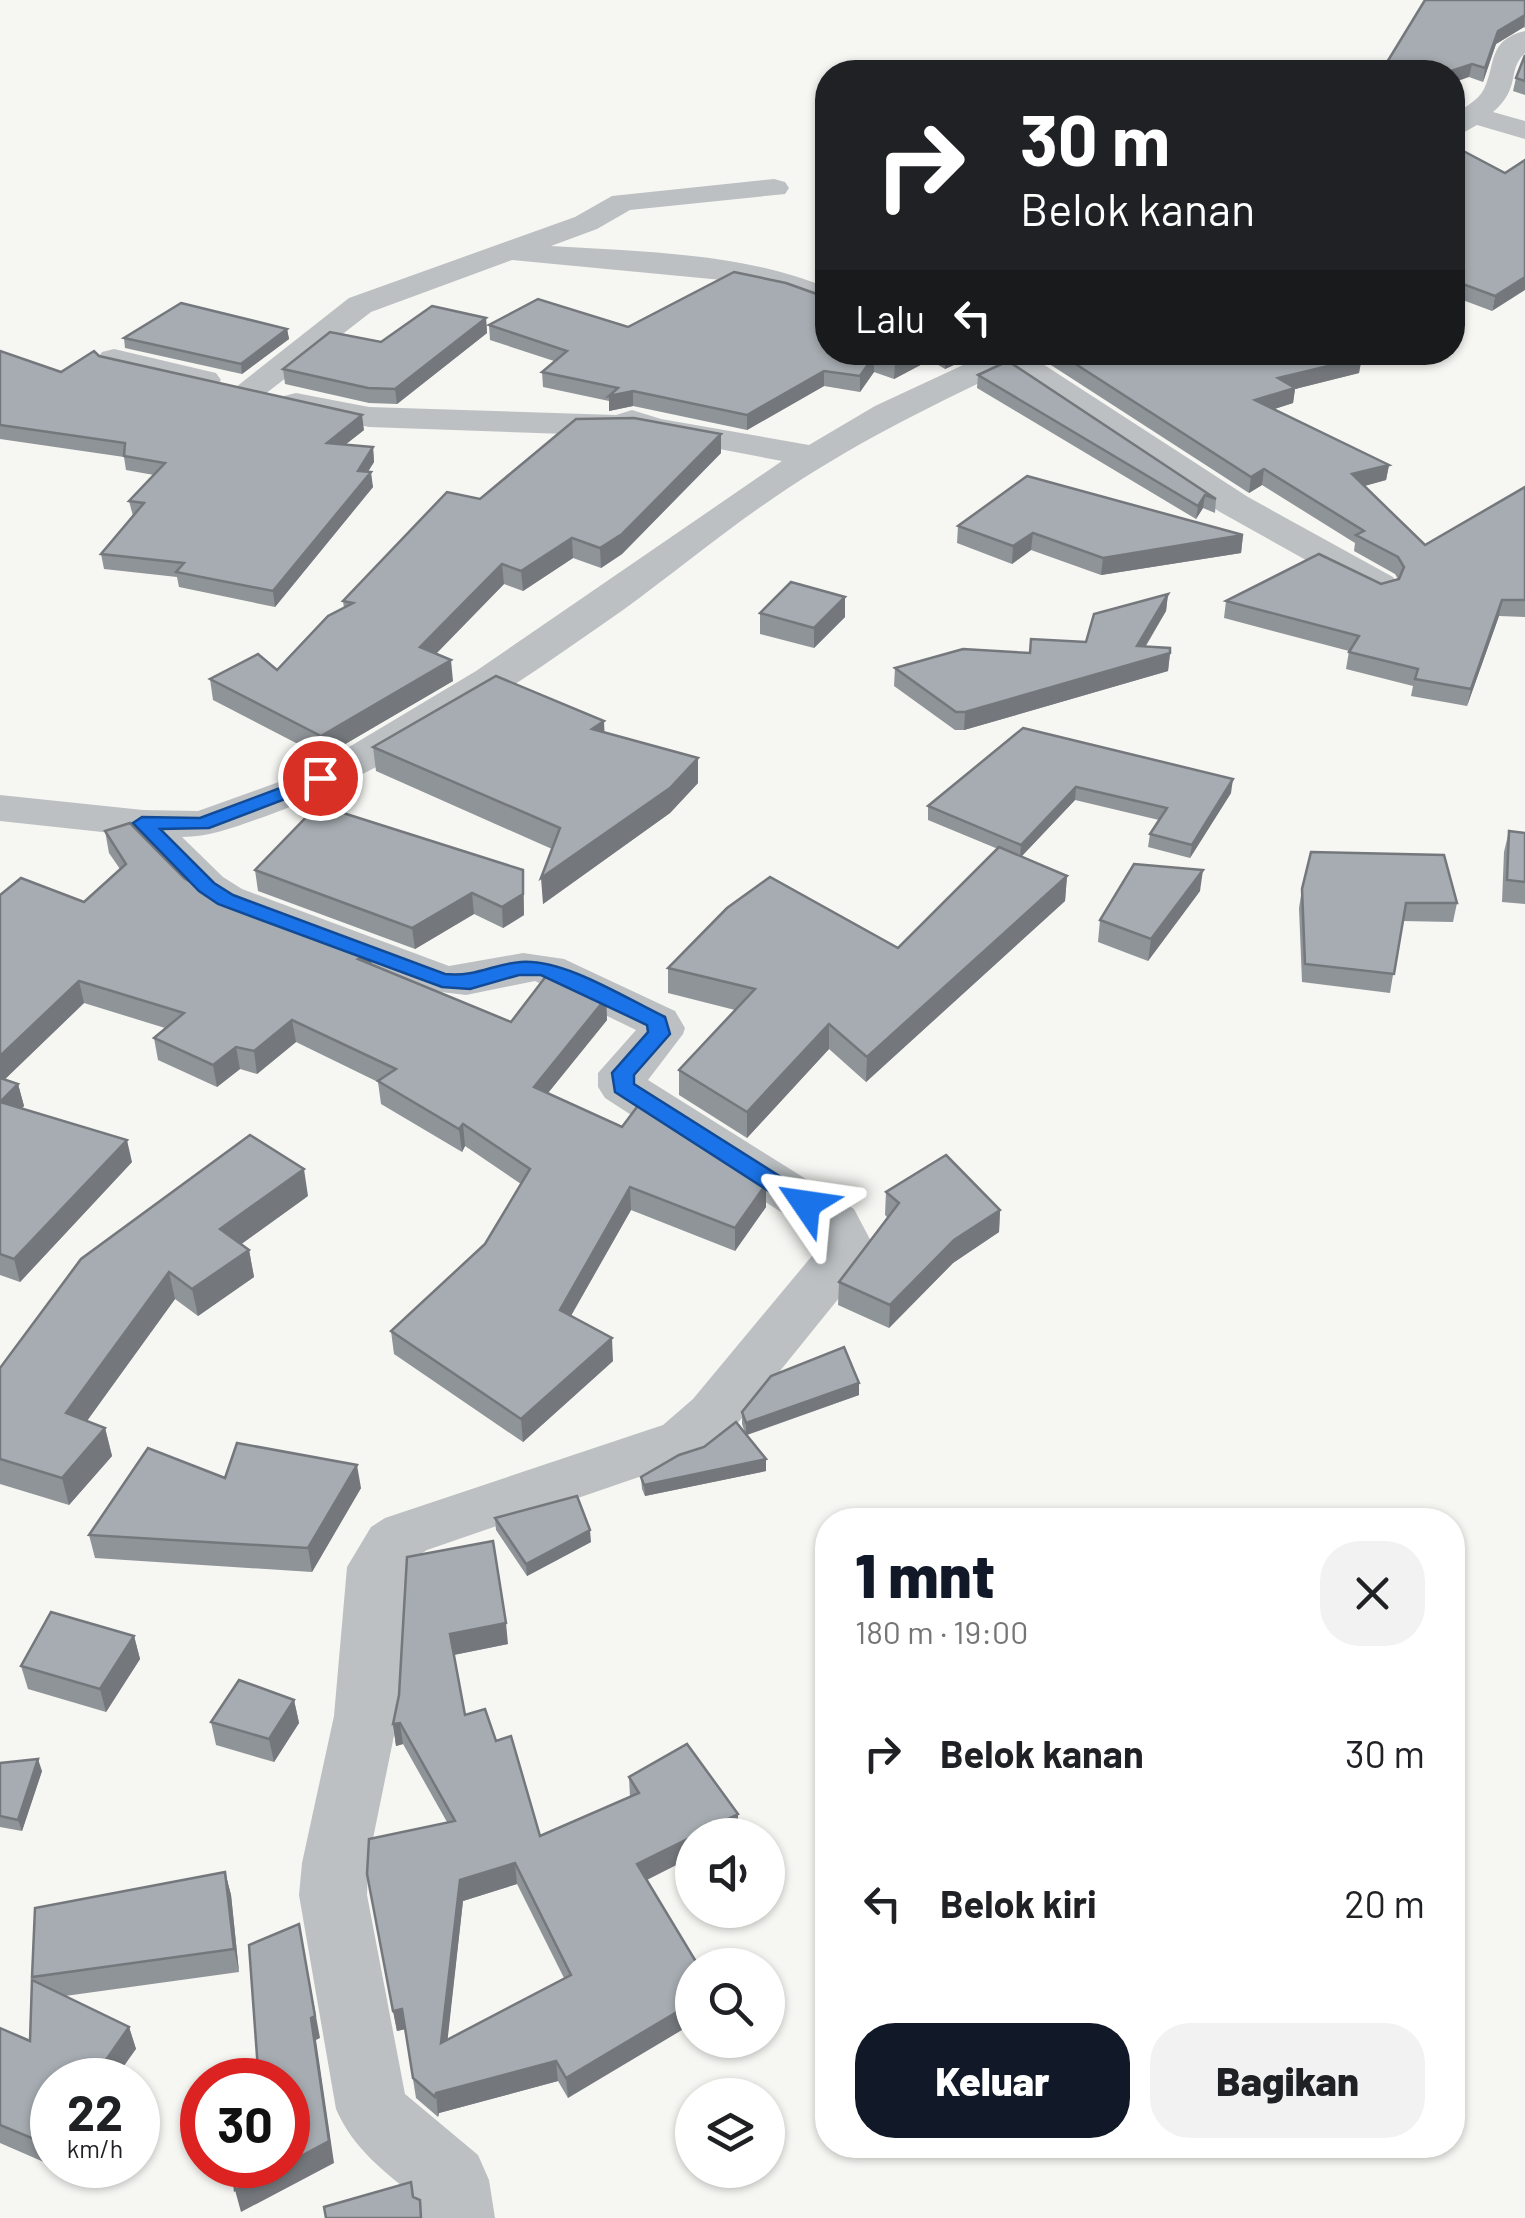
<!DOCTYPE html>
<html lang="id">
<head>
<meta charset="utf-8">
<style>
	body { margin:0; font-family:Barlow,sans-serif; background:#f2f2f2; color:#202124; height:100vh; display:flex; flex-direction:column; font-size:38px; white-space:nowrap }
	* { box-sizing:border-box; margin:0 }
	p { font-size:32px; color:#757577 }
	.icon { flex:none; width:55px; height:55px; fill:none; stroke:currentColor; stroke-width:2; stroke-linecap:round; stroke-linejoin:round }
	.map { position:relative; flex:1; overflow:hidden }
	.details { position:absolute; left:815px; top:1508px; width:650px; height:650px; display:flex; flex-direction:column; background:#fff; border-radius:40px; box-shadow:0 2px 8px #0004 }
	.details>* { flex:none }
	.banner { position:absolute; left:815px; top:60px; width:650px; height:305px; border-radius:40px; box-shadow:0 2px 8px #0004; background:#202124; color:#fff; overflow:hidden }
	.buttons { position:absolute; left:675px; top:1818px; display:grid; gap:20px }
	.buttons a { display:grid; place-items:center; width:110px; height:110px; border-radius:50%; background:#fff; box-shadow:0 2px 8px #0004; font-size:50px }
	.speed { position:absolute; left:30px; top:2058px; display:flex; gap:20px; font-size:50px; font-weight:700; text-align:center }
	.speed>* { display:grid; place-content:center; width:130px; height:130px; border-radius:50%; background:#fff; box-shadow:0 2px 8px #0004; line-height:1 }
	.speed small { font-size:25px; font-weight:400 }
	.speed .limit { border:15px solid #d22; background:#fff; color:#111 }
	.pin { position:absolute; display:grid; place-items:center; width:85px; height:85px; color:#fff; margin:-42px; border:5px solid #fff; border-radius:50%; box-shadow:0 2px 10px #0007 }
	.me { position:absolute; width:110px; margin:-55px; rotate:302deg; stroke-linejoin:round; filter:drop-shadow(0 0 8px #0008) }
	.turn { display:flex; align-items:center; gap:35px; height:210px; padding:0 40px; font-size:45px }
	.turn .icon { width:130px; height:130px; stroke-width:2.5 }
	.turn b { display:block; font-size:70px; line-height:85px }
	.then { display:flex; align-items:center; height:95px; padding:0 40px; background:#0003; gap:20px; font-size:38px }
	.round { display:grid; place-items:center; flex:none; width:105px; height:105px; border-radius:40px; background:#f2f2f2 }
	.headline { display:flex; align-items:center; justify-content:space-between; height:170px; padding:0 40px }
	h1 { font-size:60px; font-weight:800; line-height:75px; color:#111827 }
	.action { display:flex; gap:20px; margin-top:auto; padding:20px 40px }
	.action a { flex:1; height:115px; border-radius:40px; background:#111827; color:#fff; font-size:40px; font-weight:800; line-height:115px; text-align:center }
	.action a+a { background:#f2f2f2; color:#202124 }
	ul { padding:0; list-style:none }
	li { display:flex; align-items:center; gap:30px; height:150px; padding:0 40px }
	li div { flex:1 }
	li b { display:block; font-size:38px }
	li em { font-style:normal }
	.map>svg:first-child { display:block }
	.lines { fill:none; stroke-linecap:round; stroke-linejoin:round }
	.minor { fill:#bcc0c2; fill-rule:evenodd }
	.wall { fill:#8f9498; fill-rule:evenodd }
	.shaded-wall { fill:#74787c }
	.building { fill:#a6acb1; stroke:#74787c; stroke-width:2.5; fill-rule:evenodd }
	.route { fill:#1a73e8; stroke:#114b97; stroke-width:2.5 }
</style>
</head>
<body>
<div class="map">
<svg width="1525" height="2218" viewBox="0 0 1525 2218">
	<rect width="100%" height="100%" fill="#f6f6f3"/>
	<g class="lines">
		<g class="minor">
			<path d="M1525,31V53C1506,71 1522,87 1493,112L1525,121V139L1477,125L1452,139V116C1462,109 1479,100 1484,89C1496,65 1487,40 1525,31Z"/>
			<path d="M774,179L785,182L789,188L785,194L630,210L597,229L551,246C642,252 741,252 828,288V310L787,294L722,280L512,260L371,312L260,398L248,401L236,398L231,391L349,298L575,217L612,196Z"/>
			<polygon points="114,349 216,373 221,380 216,387 204,390 102,366 97,359 102,352"/>
			<path d="M991,352H1035L1032,357L1248,497L1393,577L1398,585L1393,593L1379,597L1365,593L1220,512L1007,370C926,408 848,447 775,497C723,532 674,573 623,610C515,686 393,770 269,815C240,825 213,837 182,837L223,877L242,889L449,966L523,953L564,959L675,1011L685,1028L683,1034L648,1080L854,1209L873,1245L860,1272L733,1429L703,1455L427,1550L413,1559L407,1570L398,1716L368,1863L367,1895L405,2094L478,2155L489,2180L495,2218H421L418,2199C384,2171 354,2150 336,2109L299,1895L302,1863L334,1716L347,1567L371,1527L385,1518L663,1425L693,1399L821,1245L815,1234L605,1098L598,1087V1073L636,1030L535,981L466,995L425,990L210,909L191,897L130,835L0,821V795L143,810L198,811L276,783L334,756L476,671L782,461L635,433L623,436L369,427L284,410L279,403L284,396L296,393L369,407L616,415L632,410L661,419L809,445L875,406Z"/>
		</g>
	</g>
	<g class="wall">
		<polygon points="1425,0 1525,0 1525,28 1524,27 1496,44 1483,82 1469,77"/>
		<polygon points="1525,55 1525,95 1513,91 1516,78"/>
		<polygon points="1452,145 1505,173 1525,160 1492,311 1452,296"/>
		<polygon points="486,318 487,333 397,404 369,403 285,384 283,369 381,342"/>
		<polygon points="489,325 628,327 828,352 982,352 945,369 930,360 894,379 874,372 860,392 824,386 747,430 633,406 609,411 609,401 543,387 542,372 554,361 490,340"/>
		<polygon points="287,329 289,339 242,374 125,348 124,338"/>
		<polygon points="0,351 61,372 99,356 364,430 345,445 373,447 374,462 368,472 373,487 275,607 179,587 177,577 104,569 101,554 133,516 129,501 154,475 126,470 124,457 0,439"/>
		<polygon points="1037,352 1364,352 1360,357 1359,373 1295,389 1293,403 1274,409 1389,465 1386,480 1364,486 1425,545 1525,487 1525,617 1499,616 1467,706 1411,696 1413,686 1346,669 1349,651 1224,618 1226,601 1381,584 1398,579 1395,574 1354,551 1355,543 1262,485 1249,493 1037,356"/>
		<polygon points="978,375 1216,499 1215,513 1203,508 1196,519 977,388"/>
		<polygon points="721,453 622,554 601,568 573,558 523,591 504,584 436,654 453,681 323,757 213,700 210,679 277,670 344,608 343,601 480,499"/>
		<polygon points="958,526 1243,535 1241,553 1101,575 1031,550 1012,564 957,543"/>
		<polygon points="1168,594 1166,611 1146,646 1170,653 1168,671 964,730 955,730 894,686 895,668 1030,653 1086,642"/>
		<polygon points="760,613 845,617 814,648 760,634"/>
		<polygon points="1023,728 1231,793 1190,858 1148,847 1150,834 1159,820 1075,800 1021,857 1067,876 1065,901 866,1082 829,1049 747,1138 679,1095 679,1070 735,1010 668,993 668,968 898,948 998,849 928,820 928,806"/>
		<polygon points="604,732 698,783 670,813 543,904 552,849 376,771 373,747"/>
		<polygon points="105,831 223,902 370,952 371,965 511,1022 606,998 607,1020 548,1093 766,1207 735,1251 631,1210 571,1316 613,1361 523,1442 394,1354 391,1331 485,1244 521,1184 465,1146 462,1152 381,1104 378,1082 296,1042 257,1074 240,1069 217,1087 158,1060 154,1038 165,1028 84,1003 5,1079 18,1084 24,1106 22,1108 132,1162 20,1282 0,1275 0,895 84,902 120,869 109,853"/>
		<polygon points="1509,831 1525,833 1525,904 1502,902 1504,852"/>
		<polygon points="255,870 523,870 524,915 503,928 474,914 415,949 258,891"/>
		<polygon points="1302,889 1457,903 1453,922 1402,921 1390,993 1302,982 1299,908"/>
		<polygon points="1200,891 1148,961 1098,942 1100,920"/>
		<polygon points="886,1192 1000,1210 999,1232 953,1263 889,1328 838,1305 839,1282 888,1218 885,1215"/>
		<polygon points="308,1196 241,1244 249,1250 254,1277 198,1316 175,1299 87,1421 105,1428 112,1456 69,1505 0,1484 0,1368"/>
		<polygon points="859,1383 859,1395 747,1435 766,1459 766,1471 645,1496 642,1489 641,1477 704,1447 745,1433 742,1424 742,1412"/>
		<polygon points="225,1478 361,1488 312,1572 95,1558 89,1535"/>
		<polygon points="495,1518 591,1542 527,1576 496,1530"/>
		<path d="M407,1557L508,1644L454,1655L465,1715L496,1741L540,1836L630,1797L629,1777L738,1835H692V1857L647,1880L568,2098L558,2081L439,2113L438,2117L416,2098L405,2029L397,2031L367,1874L447,1822L403,1744L396,1746L393,1724L399,1695ZM517,1884L564,1978L447,2040L463,1901Z"/>
		<polygon points="134,1636 140,1659 106,1712 28,1689 21,1666"/>
		<polygon points="294,1700 299,1723 274,1762 216,1745 211,1722"/>
		<polygon points="0,1763 42,1771 22,1831 0,1827"/>
		<polygon points="225,1872 231,1895 239,1972 65,1996 129,2027 136,2049 52,2080 53,2166 0,2143 0,2028 30,2041 32,1977"/>
	</g>
	<g class="shaded-wall">
		<polygon points="1525,15 1524,27 1496,44 1483,82 1485,68 1498,31"/>
		<polygon points="1472,64 1469,77 1452,83 1452,72 1448,72"/>
		<polygon points="1525,277 1525,290 1492,311 1495,296"/>
		<polygon points="486,318 487,333 397,404 395,389"/>
		<polygon points="287,329 289,339 242,374 241,364"/>
		<polygon points="916,352 930,352 930,360 894,379 895,364"/>
		<polygon points="949,352 982,352 945,369 946,354"/>
		<polygon points="1354,352 1364,352 1358,359 1362,358 1359,373 1295,389 1293,403 1253,416 1255,400 1278,378"/>
		<polygon points="874,356 874,372 860,392 860,376"/>
		<polygon points="824,371 824,386 747,430 747,415"/>
		<polygon points="633,391 633,406 609,411 609,396"/>
		<polygon points="362,415 364,430 328,458 327,443"/>
		<polygon points="721,434 721,453 622,554 601,568 600,548"/>
		<polygon points="373,447 374,462 359,485 358,471"/>
		<polygon points="1389,465 1386,480 1350,490 1352,474"/>
		<polygon points="1264,469 1262,485 1249,493 1251,477"/>
		<polygon points="371,472 373,487 275,607 273,591"/>
		<polygon points="1205,495 1203,508 1196,519 1198,506"/>
		<polygon points="1033,533 1031,550 1012,564 1013,546"/>
		<polygon points="1243,535 1241,553 1101,575 1103,558"/>
		<polygon points="572,538 573,558 523,591 521,571"/>
		<polygon points="502,564 504,584 422,668 420,647"/>
		<polygon points="1168,594 1166,611 1135,663 1170,653 1168,671 964,730 965,712 1137,646"/>
		<polygon points="845,597 845,617 814,648 814,628"/>
		<polygon points="1502,600 1499,616 1467,706 1471,689"/>
		<polygon points="451,660 453,681 323,757 321,736"/>
		<polygon points="604,721 605,745 592,729"/>
		<polygon points="698,758 698,783 670,813 543,904 541,878"/>
		<polygon points="1233,779 1231,793 1190,858 1192,845"/>
		<polygon points="1076,787 1075,800 1020,858 1021,845"/>
		<polygon points="523,870 524,915 503,928 502,907"/>
		<polygon points="1203,870 1200,891 1148,961 1151,939"/>
		<polygon points="1067,876 1065,901 866,1082 867,1057"/>
		<polygon points="472,893 474,914 415,949 412,928"/>
		<polygon points="370,952 373,974 358,959"/>
		<polygon points="79,981 84,1003 0,1084 0,1056"/>
		<polygon points="606,998 607,1020 535,1109 534,1087"/>
		<polygon points="292,1020 296,1042 257,1074 254,1051"/>
		<polygon points="829,1024 829,1049 747,1138 747,1112"/>
		<polygon points="236,1047 240,1069 217,1087 213,1065"/>
		<polygon points="18,1084 24,1106 6,1124 0,1102"/>
		<polygon points="463,1124 465,1146 462,1152 459,1129"/>
		<polygon points="127,1140 132,1162 20,1282 14,1259"/>
		<polygon points="304,1169 308,1196 225,1256 220,1229"/>
		<polygon points="766,1184 766,1207 735,1251 735,1228"/>
		<polygon points="630,1187 631,1210 561,1333 560,1310"/>
		<polygon points="1000,1210 999,1232 953,1263 889,1328 890,1305 954,1240"/>
		<polygon points="249,1250 254,1277 198,1316 192,1289"/>
		<polygon points="169,1272 175,1299 73,1440 66,1413"/>
		<polygon points="612,1338 613,1361 523,1442 521,1419"/>
		<polygon points="859,1383 859,1395 746,1435 746,1423"/>
		<polygon points="105,1428 112,1456 69,1505 62,1478"/>
		<polygon points="766,1459 766,1471 645,1496 644,1485"/>
		<polygon points="357,1465 361,1488 312,1572 308,1548"/>
		<polygon points="590,1530 591,1542 527,1576 526,1564"/>
		<polygon points="506,1623 508,1644 453,1655 450,1634"/>
		<polygon points="134,1636 140,1659 106,1712 100,1689"/>
		<polygon points="294,1700 299,1723 274,1762 269,1739"/>
		<polygon points="400,1723 403,1744 396,1746 393,1724"/>
		<polygon points="38,1759 42,1771 22,1831 18,1820"/>
		<polygon points="738,1814 738,1835 695,1835"/>
		<polygon points="692,1836 692,1857 638,1884 637,1864"/>
		<polygon points="515,1863 517,1884 463,1901 445,2063 441,2043 460,1880"/>
		<polygon points="225,1872 231,1895 239,1972 234,1949"/>
		<polygon points="299,1924 320,2038 316,2040 334,2163 241,2212 235,2190 284,2165 288,2165 311,2018"/>
		<polygon points="692,2003 692,2024 568,2098 566,2078"/>
		<polygon points="402,2009 406,2029 397,2031 393,2011"/>
		<polygon points="129,2027 136,2049 114,2080 92,2080"/>
		<polygon points="556,2061 558,2081 439,2113 438,2117 436,2093"/>
		<polygon points="52,2134 52,2163 46,2144"/>
	</g>
	<g class="building">
		<polygon points="1425,0 1525,0 1525,15 1498,31 1485,68 1472,64 1448,72 1381,72"/>
		<polygon points="1525,55 1525,81 1516,78"/>
		<polygon points="1452,145 1505,173 1525,160 1525,277 1495,296 1452,280"/>
		<polygon points="734,272 786,283 828,298 828,352 916,352 895,364 874,356 860,376 824,371 747,415 633,391 609,396 618,388 542,372 567,351 489,325 538,299 628,327"/>
		<polygon points="181,303 287,329 241,364 124,338"/>
		<polygon points="432,306 486,318 395,389 368,388 283,369 330,332 381,342"/>
		<polygon points="0,351 61,372 94,351 99,356 362,415 327,443 373,447 358,471 371,472 273,591 176,572 184,563 101,554 144,503 129,501 165,463 124,456 125,443 0,425"/>
		<polygon points="1057,352 1352,352 1362,358 1278,378 1295,388 1255,400 1389,465 1352,474 1425,545 1525,487 1525,600 1502,600 1471,689 1415,679 1418,669 1349,652 1359,636 1226,601 1319,554 1381,584 1399,579 1404,567 1398,557 1356,535 1364,531 1264,469 1251,477"/>
		<polygon points="1008,361 1216,499 1205,495 1198,506 978,375"/>
		<polygon points="634,418 721,434 622,534 600,548 572,538 521,571 502,564 420,647 451,660 321,736 210,679 258,654 277,670 328,616 353,603 343,601 447,492 480,499 576,419"/>
		<polygon points="1027,476 1243,535 1103,558 1033,533 1013,546 958,526"/>
		<polygon points="791,582 845,597 814,628 760,613"/>
		<polygon points="1168,594 1137,646 1170,648 1170,653 965,712 956,712 895,668 963,649 1030,653 1031,639 1086,642 1094,614"/>
		<polygon points="496,676 604,721 592,729 698,758 670,788 541,878 560,828 373,747"/>
		<polygon points="1023,728 1233,779 1192,845 1150,834 1167,808 1076,787 1021,845 928,806"/>
		<polygon points="318,805 523,870 523,894 502,907 472,893 412,928 255,870"/>
		<polygon points="130,823 184,878 223,902 226,899 370,952 358,959 511,1022 550,971 606,998 534,1087 622,1127 640,1103 766,1184 735,1228 630,1187 560,1310 612,1338 521,1419 391,1331 485,1244 530,1169 463,1124 459,1129 378,1081 396,1069 292,1020 254,1051 236,1047 213,1065 154,1038 184,1013 79,981 0,1056 0,895 21,878 84,902 126,864 105,831"/>
		<polygon points="1509,831 1525,833 1525,882 1507,880"/>
		<polygon points="999,847 1067,876 867,1057 829,1024 747,1112 679,1070 755,989 668,968 727,908 770,877 898,948"/>
		<polygon points="1311,852 1444,855 1457,903 1406,903 1394,974 1305,964 1302,889"/>
		<polygon points="1134,864 1203,870 1151,939 1100,920"/>
		<polygon points="0,1078 18,1084 0,1102 127,1140 14,1259 0,1254"/>
		<polygon points="250,1135 304,1169 220,1229 249,1250 192,1289 169,1272 66,1413 105,1428 62,1478 0,1459 0,1368 81,1259"/>
		<polygon points="946,1155 1000,1210 954,1240 890,1305 839,1282 899,1203 886,1192"/>
		<polygon points="844,1347 859,1383 746,1423 742,1412 771,1376"/>
		<polygon points="736,1422 766,1459 644,1485 641,1477 679,1455 704,1447"/>
		<polygon points="237,1443 357,1465 308,1548 89,1535 148,1448 225,1478"/>
		<polygon points="577,1496 590,1530 526,1564 495,1518"/>
		<path d="M493,1541L506,1623L450,1634L465,1715L485,1709L496,1741L511,1736L540,1836L639,1793L629,1777L687,1744L738,1814L637,1864L698,1965H692V2003L566,2078L556,2061L436,2093L435,2097L413,2078L402,2009L393,2011L367,1874L369,1839L455,1821L400,1723L393,1724L399,1695L407,1557ZM515,1863L571,1975L441,2043L460,1880Z"/>
		<polygon points="51,1612 134,1636 100,1689 21,1666"/>
		<polygon points="239,1680 294,1700 269,1739 211,1722"/>
		<polygon points="38,1759 18,1820 0,1816 0,1763"/>
		<polygon points="225,1872 234,1949 32,1977 35,1908"/>
		<polygon points="299,1924 315,2016 311,2018 329,2141 288,2163 288,2080 240,2080 258,2070 249,1945"/>
		<polygon points="32,1980 129,2027 92,2080 52,2080 52,2134 46,2144 0,2125 0,2028 30,2041"/>
		<polygon points="232,2165 284,2165 235,2190"/>
		<polygon points="411,2182 413,2197 420,2200 421,2218 326,2218 324,2207"/>
	</g>
	<path class="route" d="M320,773L327,774V783L209,828L160,829L214,883L233,895L445,974C478,977 492,964 521,962C565,959 625,998 665,1017L670,1034L634,1075V1084L814,1198L818,1204L814,1210H798L615,1092L612,1073L648,1032L647,1025L541,975H519L470,989L442,987L218,904L199,891L133,823L142,817L200,818Z"/>
</svg>
<div class="buttons">
<a><svg class="icon" aria-label="sound" viewBox="0 0 24 24"><path d="M4 9h4l5-4v14l-5-4H4zM17 9q2 3 0 6"/></svg></a>
<a><svg class="icon" aria-label="search" viewBox="0 0 24 24"><circle cx="10" cy="10" r="6"/><path d="M15 15l6 6"/></svg></a>
<a><svg class="icon" aria-label="layers" viewBox="0 0 24 24"><path d="M12 4l9 5-9 5-9-5zM3 14l9 5 9-5"/></svg></a>
</div>
<div class="speed"><div>22<small>km/h</small></div><div class="limit">30</div></div>
<div class="pin" style="left:320px;top:778px;background:#d93025"><svg class="icon" aria-label="arrive" viewBox="0 0 24 24"><path d="M6 21V4h12l-3 4 3 4H6"/></svg></div>
<svg class="me" style="left:806px;top:1204px" viewBox="-20 -20 40 40"><path d="M0-17L14 15 0 8-14 15z" fill="#1a73e8" stroke="#fff" stroke-width="4"/></svg>
<div class="banner">
<div class="turn"><svg class="icon" aria-label="right" viewBox="0 0 24 24"><path d="M7 20v-9h11M14 6l5 5-5 5"/></svg><div><b>30 m</b>Belok kanan</div></div>
<div class="then">Lalu<svg class="icon" aria-label="left" viewBox="0 0 24 24"><path d="M17 20v-9H6M10 6l-5 5 5 5"/></svg></div>
</div>
<section class="details">
<div class="headline"><div><h1>1 mnt</h1><p>180 m · 19:00</p></div><a class="round"><svg class="icon" aria-label="close" viewBox="0 0 24 24"><path d="M6 6l12 12M18 6L6 18"/></svg></a></div>
<ul>
<li><svg class="icon" aria-label="right" viewBox="0 0 24 24"><path d="M7 20v-9h11M14 6l5 5-5 5"/></svg><div><b>Belok kanan</b></div><em>30 m</em></li>
<li><svg class="icon" aria-label="left" viewBox="0 0 24 24"><path d="M17 20v-9H6M10 6l-5 5 5 5"/></svg><div><b>Belok kiri</b></div><em>20 m</em></li>
</ul>
<div class="action"><a>Keluar</a><a>Bagikan</a></div>
</section>
</div>
</body>
</html>
